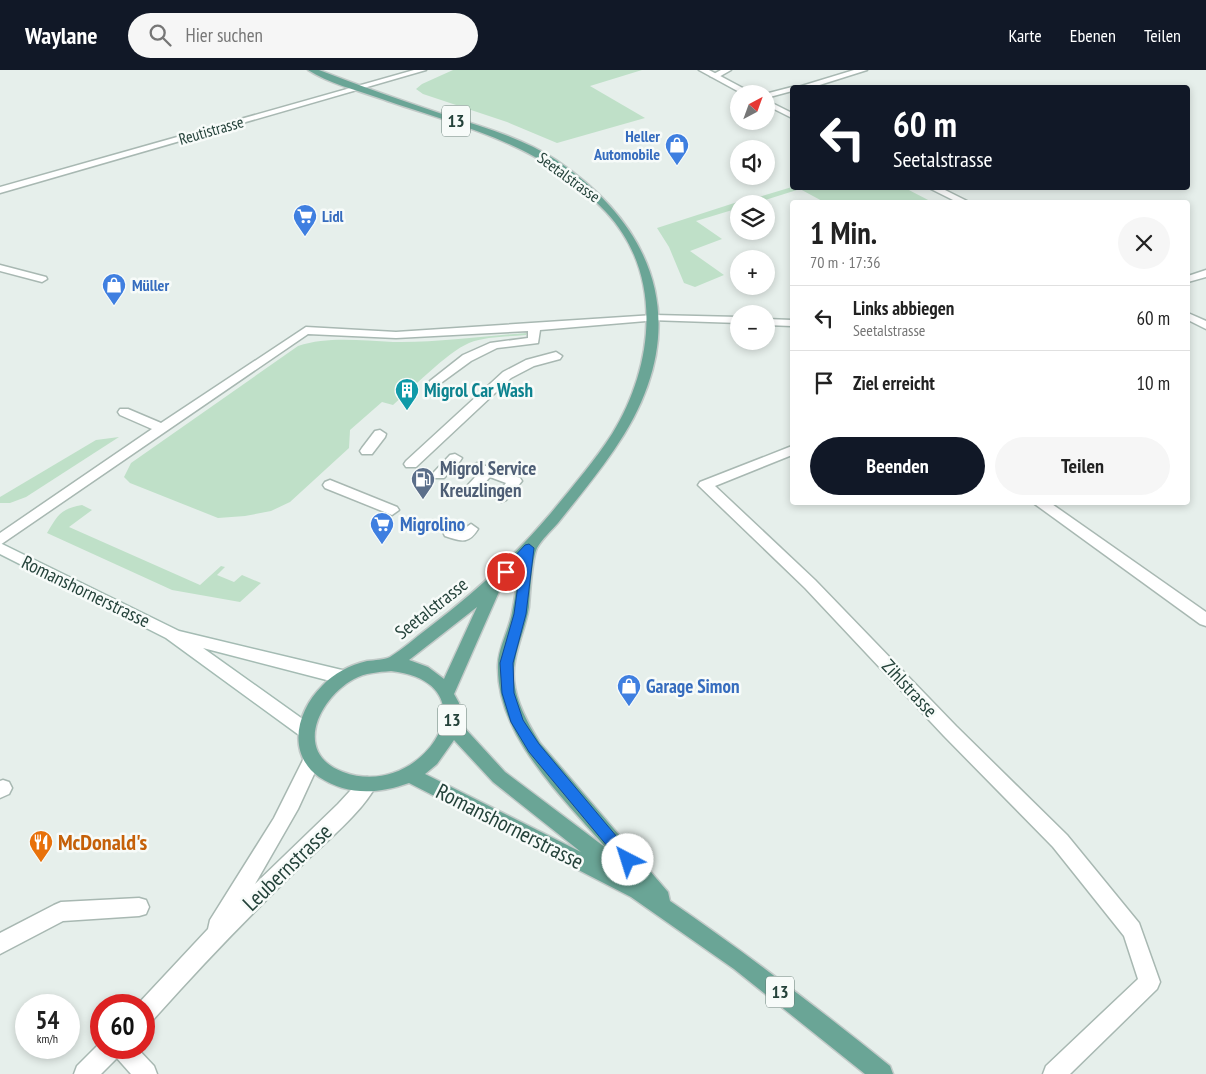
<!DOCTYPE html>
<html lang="de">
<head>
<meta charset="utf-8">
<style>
	body { margin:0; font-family:"PT Sans Narrow",sans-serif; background:#f6f6f6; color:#222; height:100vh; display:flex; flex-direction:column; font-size:19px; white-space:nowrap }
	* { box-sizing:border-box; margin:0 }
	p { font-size:16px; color:#767676 }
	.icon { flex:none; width:28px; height:28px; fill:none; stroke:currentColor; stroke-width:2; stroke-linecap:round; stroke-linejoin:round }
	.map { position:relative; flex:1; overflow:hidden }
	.details { position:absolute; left:790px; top:130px; width:400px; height:305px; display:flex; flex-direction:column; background:#fff; border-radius:5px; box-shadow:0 2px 8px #0003 }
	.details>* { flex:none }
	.guide { position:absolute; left:790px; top:15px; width:400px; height:105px; border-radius:5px; box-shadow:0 2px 8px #0003; background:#111827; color:#fff; overflow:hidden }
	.needle { width:32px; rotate:41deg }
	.controls { position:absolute; left:730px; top:15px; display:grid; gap:10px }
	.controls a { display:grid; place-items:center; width:45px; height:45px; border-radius:50%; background:#fff; box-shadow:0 2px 8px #0003; font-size:25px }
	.speed { position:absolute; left:15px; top:924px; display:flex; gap:10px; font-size:25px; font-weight:700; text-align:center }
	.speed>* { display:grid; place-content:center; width:65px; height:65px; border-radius:50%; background:#fff; box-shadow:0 2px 8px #0003; line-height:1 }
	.speed small { font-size:12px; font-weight:400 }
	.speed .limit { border:8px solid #d22; background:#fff; color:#111 }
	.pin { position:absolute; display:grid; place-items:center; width:42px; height:42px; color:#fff; margin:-21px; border:2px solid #fff; border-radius:50%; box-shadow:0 1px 5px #0007 }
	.me { position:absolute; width:55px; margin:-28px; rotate:320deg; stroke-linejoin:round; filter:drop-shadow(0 0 4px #0008) }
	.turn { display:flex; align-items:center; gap:18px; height:105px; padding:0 20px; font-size:22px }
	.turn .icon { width:65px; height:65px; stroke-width:2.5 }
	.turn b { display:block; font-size:35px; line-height:42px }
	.round { display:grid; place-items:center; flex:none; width:52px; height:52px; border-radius:26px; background:#f6f6f6 }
	.summary { display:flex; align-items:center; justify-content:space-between; height:85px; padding:0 20px }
	h1 { font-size:30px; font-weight:700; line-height:38px }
	.cta { display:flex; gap:10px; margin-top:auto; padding:10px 20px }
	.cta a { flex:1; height:58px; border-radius:30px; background:#111827; color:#fff; font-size:20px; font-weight:700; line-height:58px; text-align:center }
	.cta a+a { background:#f6f6f6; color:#222 }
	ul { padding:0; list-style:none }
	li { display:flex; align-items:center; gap:15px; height:65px; padding:0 20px; border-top:1px solid #e0e0e0 }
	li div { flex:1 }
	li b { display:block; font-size:19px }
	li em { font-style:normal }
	header { display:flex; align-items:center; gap:30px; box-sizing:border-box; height:70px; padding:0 25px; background:#111827; color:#fff }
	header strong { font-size:24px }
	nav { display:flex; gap:28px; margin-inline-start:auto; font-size:18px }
	.search { width:350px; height:45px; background:#f6f6f6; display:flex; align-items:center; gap:12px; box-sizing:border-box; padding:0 18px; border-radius:28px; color:#767676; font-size:19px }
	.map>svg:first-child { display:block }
	.green { fill:#bfe0c8 }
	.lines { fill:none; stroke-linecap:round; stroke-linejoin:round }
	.lane-casing { stroke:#a8b8b2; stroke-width:3 }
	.street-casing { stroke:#a8b8b2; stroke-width:3 }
	.secondary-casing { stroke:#a4bbb3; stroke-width:3 }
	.primary-casing { stroke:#c2cac8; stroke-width:3 }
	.lane { fill:#fff; fill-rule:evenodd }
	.street { fill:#fff; fill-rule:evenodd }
	.secondary { fill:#fff; fill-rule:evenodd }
	.primary { fill:#6aa596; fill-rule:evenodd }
	.route { fill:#1a73e8; stroke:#114b97 }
	.labels { text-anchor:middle; stroke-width:5; stroke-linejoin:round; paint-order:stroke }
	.far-street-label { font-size:16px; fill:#24423a; stroke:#f7fbf9 }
	.far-shop-label { font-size:16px; font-weight:bold; fill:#366cbe; stroke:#f7fbf9; text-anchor:start }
	.shield { fill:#f7fbf9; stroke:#637a73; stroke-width:1 }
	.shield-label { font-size:18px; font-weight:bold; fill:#24423a }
	.culture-label { font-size:19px; font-weight:bold; fill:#0d838f; stroke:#f7fbf9; text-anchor:start }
	.service-label { font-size:19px; font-weight:bold; fill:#4e5e75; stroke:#f7fbf9; text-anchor:start }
	.shop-label { font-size:19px; font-weight:bold; fill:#366cbe; stroke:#f7fbf9; text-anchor:start }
	.street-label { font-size:19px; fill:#24423a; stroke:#f7fbf9 }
	.near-street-label { font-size:22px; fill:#24423a; stroke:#f7fbf9 }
	.near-food-label { font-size:22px; font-weight:bold; fill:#c56008; stroke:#f7fbf9; text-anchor:start }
</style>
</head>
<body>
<header>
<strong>Waylane</strong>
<div class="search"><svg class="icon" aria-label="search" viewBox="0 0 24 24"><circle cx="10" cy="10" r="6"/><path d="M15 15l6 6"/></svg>Hier suchen</div>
<nav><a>Karte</a><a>Ebenen</a><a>Teilen</a></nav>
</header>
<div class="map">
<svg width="1206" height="1004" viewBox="0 0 1206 1004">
	<rect width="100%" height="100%" fill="#e6efeb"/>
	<g class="green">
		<polygon points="453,0 642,0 590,16 645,48 557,73 507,52 423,24 416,19 422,14"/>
		<polygon points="792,117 905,118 932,132 824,132 800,119 752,134 739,134 739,138 696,151 722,169 690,181 724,205 695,217 684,213 669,177 657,158 756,126 759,127"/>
		<path d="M527,263L526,265C508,267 486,266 469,273C446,283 413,318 393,335L382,332L350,360L349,378L290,432L271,441L245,446L218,448L130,413L124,407L131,393L298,276C329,266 362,271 393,272C437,273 483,266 527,263Z"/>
		<polygon points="119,367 26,427 10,433 0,433 0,427 96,370"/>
		<path d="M82,435L92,440L69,457L200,515L221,496L225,497L217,505L234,512L242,505L261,513L240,532L172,520L47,463C58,445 60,439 82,435Z"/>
	</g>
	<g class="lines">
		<g class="lane-casing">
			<g id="lane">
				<polygon points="721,0 731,0 717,8 710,6"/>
				<polygon points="654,245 660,248 658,250 540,260 538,273 497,278 471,291 434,318 428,314 430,311 463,285 490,273 528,268 528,261 396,268 308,264 0,475 0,463 152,359 120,345 118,342 120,339 128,339 161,353 306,257 396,262"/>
				<polygon points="556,282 562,286 560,289 534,296 511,308 416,397 406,397 404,394 406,391 503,302 526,290"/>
				<polygon points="380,360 386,364 385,367 372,384 362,384 360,381 362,378 375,361"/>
				<polygon points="792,376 792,385 715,416 815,510 956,656 1067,765 1139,853 1160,912 1157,919 1070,1004 1043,1004 1046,996 1138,909 1124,866 1053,777 944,666 805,518 698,415 700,412"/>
				<polygon points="455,384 462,388 460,391 444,408 434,408 432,405 434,402 450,385"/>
				<polygon points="477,393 520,408 522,411 506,430 501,432 494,427 506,413 490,407 478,420 468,420 466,417 479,403 470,397"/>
				<polygon points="330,410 397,437 399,440 392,445 387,443 325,418 323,415 325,412"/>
				<path d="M471,454L478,459C468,475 461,471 445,466L443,462L450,457L461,461Z"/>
				<polygon points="3,710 9,712 12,718 9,724 0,728 0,711"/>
				<polygon points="139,828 146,830 149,837 146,844 139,846 63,851 0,884 0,863 54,835 61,832"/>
				<polygon points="112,978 137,978 154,996 157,1004 131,1004 115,986"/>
			</g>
		</g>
		<g class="street-casing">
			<g id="street">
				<polygon points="414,0 426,0 0,123 0,117"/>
				<polygon points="699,0 709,0 754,24 743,24"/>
				<polygon points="854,0 867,0 810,18 795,18"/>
				<polygon points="792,17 795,18 792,18 792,21 766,28 765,24"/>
				<polygon points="766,30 792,43 792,48 766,35"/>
				<polygon points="929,118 941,118 969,132 957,132"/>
				<polygon points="0,195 46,207 47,209 42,212 0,201"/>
				<polygon points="1206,200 1206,207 1188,212 1188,206"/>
				<polygon points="1188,243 1206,251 1206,259 1188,250"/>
				<polygon points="654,245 739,247 739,253 650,250 648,248"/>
				<polygon points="766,249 792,250 792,256 766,255"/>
				<polygon points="1032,432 1049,432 1206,542 1206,556 1200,554"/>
				<path d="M312,681L318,684L321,689L298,739L255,814L338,734L361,709L367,707L373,709L376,715C364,741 322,775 301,796C249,846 200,897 152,951L144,954V935H137L208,859L210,850L274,748L306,684Z"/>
				<polygon points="101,972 101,978 122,978 119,986 101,1004 74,1004 77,996"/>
			</g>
		</g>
		<g class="secondary-casing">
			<polygon id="secondary" points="0,473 179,561 342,600 348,602 350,607 348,612 342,614 203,578 311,655 314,660 311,665 305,667 299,665 166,568 0,484"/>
		</g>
		<g class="primary-casing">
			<path id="primary" d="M308,0H319C360,16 403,31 445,45C483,57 523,68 556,90C666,164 691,269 614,380C597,405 577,429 558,453C551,461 542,469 537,478C532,488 530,524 529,537C526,556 518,573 515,591C509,620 525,649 540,673L668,822L670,831C746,883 818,938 890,996L893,1004H865L734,899L631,827L409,713C378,724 348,726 319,707C286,683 297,641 322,616C334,603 350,595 367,591C375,590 384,590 390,587C403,579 415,568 427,559C473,524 514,487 551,443C572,417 594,392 612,364C654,296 664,204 606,142C540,72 465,58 379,28C356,20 328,13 308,0ZM519,498C517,513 515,528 512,543C509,560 498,578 498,595C496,666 563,727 606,778L505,702L460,653L459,633L454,624L502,515ZM477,537L444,609L428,597L409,590ZM391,601C497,613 423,732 343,702C292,683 319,628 354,609C365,603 378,602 391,601ZM454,670L493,712L581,782L425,704L437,694Z"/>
		</g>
		<use href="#lane" class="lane"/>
		<use href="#street" class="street"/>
		<use href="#secondary" class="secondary"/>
		<use href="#primary" class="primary"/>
	</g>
	<polygon class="route" points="529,474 534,478 526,544 513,593 514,623 523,650 539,674 633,786 635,790 633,795 628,797 623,795 529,682 511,652 502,623 500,593 514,544 521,493 506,506 500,502 525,475"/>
	<defs>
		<g id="shop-pin" transform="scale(1.25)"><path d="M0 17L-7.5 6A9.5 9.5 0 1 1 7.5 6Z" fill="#3f7fe0" stroke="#f7fbf9"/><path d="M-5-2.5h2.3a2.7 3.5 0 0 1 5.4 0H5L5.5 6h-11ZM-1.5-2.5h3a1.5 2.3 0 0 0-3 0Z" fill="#fff"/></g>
		<g id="supermarket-pin" transform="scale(1.25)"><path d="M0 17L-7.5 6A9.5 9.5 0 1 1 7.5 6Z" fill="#3f7fe0" stroke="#f7fbf9"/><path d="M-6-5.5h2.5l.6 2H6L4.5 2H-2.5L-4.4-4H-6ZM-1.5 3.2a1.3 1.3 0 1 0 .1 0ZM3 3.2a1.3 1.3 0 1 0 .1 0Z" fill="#fff"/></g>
		<g id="building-pin" transform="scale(1.25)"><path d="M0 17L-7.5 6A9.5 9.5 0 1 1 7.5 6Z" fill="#0f9aa8" stroke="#f7fbf9"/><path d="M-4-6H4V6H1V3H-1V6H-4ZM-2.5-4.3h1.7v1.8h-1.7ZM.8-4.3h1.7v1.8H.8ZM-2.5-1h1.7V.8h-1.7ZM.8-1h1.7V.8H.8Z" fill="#fff"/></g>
		<g id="fuel-pin" transform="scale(1.25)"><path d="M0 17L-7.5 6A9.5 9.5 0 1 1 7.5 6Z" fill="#5c6f8a" stroke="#f7fbf9"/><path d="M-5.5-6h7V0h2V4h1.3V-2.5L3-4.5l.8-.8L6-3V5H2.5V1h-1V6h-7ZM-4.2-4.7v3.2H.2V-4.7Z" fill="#fff"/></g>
		<g id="restaurant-pin" transform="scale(1.25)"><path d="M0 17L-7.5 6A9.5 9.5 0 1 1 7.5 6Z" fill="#e8710a" stroke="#f7fbf9"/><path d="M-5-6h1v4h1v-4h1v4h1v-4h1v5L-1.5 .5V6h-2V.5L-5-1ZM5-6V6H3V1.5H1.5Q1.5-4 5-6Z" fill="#fff"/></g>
	</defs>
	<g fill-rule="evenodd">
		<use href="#shop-pin" x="677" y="75"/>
		<use href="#supermarket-pin" x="305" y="146"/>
		<use href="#shop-pin" x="114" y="215"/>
		<use href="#building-pin" x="407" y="320"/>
		<use href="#fuel-pin" x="423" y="409"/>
		<use href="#supermarket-pin" x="382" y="454"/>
		<use href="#shop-pin" x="629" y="616"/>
		<use href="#restaurant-pin" x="41" y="772"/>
	</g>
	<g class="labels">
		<g class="far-street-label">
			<text transform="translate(211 60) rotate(-16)" y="6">Reutistrasse</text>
			<text transform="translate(569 107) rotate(36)" y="6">Seetalstrasse</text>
		</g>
		<g class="far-shop-label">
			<text x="660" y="72" text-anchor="end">Heller<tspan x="660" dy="18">Automobile</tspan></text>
			<text x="322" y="152">Lidl</text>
			<text x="132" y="221">Müller</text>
		</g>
		<g class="shield">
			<rect x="442" y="35.5" width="28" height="31" rx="4"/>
			<rect x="438" y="634.5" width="28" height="31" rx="4"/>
			<rect x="766" y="906.5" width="28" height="31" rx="4"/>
		</g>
		<g class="shield-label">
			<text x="456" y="57">13</text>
			<text x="452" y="656">13</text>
			<text x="780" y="928">13</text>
		</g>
		<g class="culture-label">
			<text x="424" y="327">Migrol Car Wash</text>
		</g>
		<g class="service-label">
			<text x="440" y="405">Migrol Service<tspan x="440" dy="22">Kreuzlingen</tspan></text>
		</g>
		<g class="shop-label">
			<text x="400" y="461">Migrolino</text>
			<text x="646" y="623">Garage Simon</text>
		</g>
		<g class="street-label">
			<text transform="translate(86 521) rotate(26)" y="7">Romanshornerstrasse</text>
			<text transform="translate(431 538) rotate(-38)" y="7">Seetalstrasse</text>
			<text transform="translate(910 618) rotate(47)" y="7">Zihlstrasse</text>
		</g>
		<g class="near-street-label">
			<text transform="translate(510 756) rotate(27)" y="8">Romanshornerstrasse</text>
			<text transform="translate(287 797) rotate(-44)" y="8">Leubernstrasse</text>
		</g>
		<g class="near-food-label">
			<text x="58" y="780">McDonald's</text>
		</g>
	</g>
</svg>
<div class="controls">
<a><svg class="needle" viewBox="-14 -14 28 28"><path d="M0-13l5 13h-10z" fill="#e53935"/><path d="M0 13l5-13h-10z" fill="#767676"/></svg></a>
<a><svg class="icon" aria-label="sound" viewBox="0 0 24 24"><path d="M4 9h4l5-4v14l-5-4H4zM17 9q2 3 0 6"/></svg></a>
<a><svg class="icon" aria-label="layers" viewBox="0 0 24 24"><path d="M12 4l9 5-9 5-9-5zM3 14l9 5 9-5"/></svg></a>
<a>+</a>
<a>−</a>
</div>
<div class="speed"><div>54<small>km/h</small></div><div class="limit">60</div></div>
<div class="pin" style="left:506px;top:502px;background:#d93025"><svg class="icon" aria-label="arrive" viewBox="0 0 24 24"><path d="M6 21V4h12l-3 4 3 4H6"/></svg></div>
<svg class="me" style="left:628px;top:790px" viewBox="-20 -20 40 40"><circle r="19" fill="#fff"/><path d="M0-13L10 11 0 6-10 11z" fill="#1a73e8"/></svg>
<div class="guide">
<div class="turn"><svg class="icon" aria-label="left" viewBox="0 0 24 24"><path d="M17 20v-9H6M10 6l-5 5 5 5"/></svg><div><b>60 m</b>Seetalstrasse</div></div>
</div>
<section class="details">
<div class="summary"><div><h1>1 Min.</h1><p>70 m · 17:36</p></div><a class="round"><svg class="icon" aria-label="close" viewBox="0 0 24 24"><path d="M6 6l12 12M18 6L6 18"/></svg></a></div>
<ul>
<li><svg class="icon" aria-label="left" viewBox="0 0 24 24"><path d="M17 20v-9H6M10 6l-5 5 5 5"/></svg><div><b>Links abbiegen</b><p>Seetalstrasse</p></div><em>60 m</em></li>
<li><svg class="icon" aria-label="arrive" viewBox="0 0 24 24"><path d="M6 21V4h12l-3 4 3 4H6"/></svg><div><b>Ziel erreicht</b></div><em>10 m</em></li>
</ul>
<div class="cta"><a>Beenden</a><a>Teilen</a></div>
</section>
</div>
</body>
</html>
